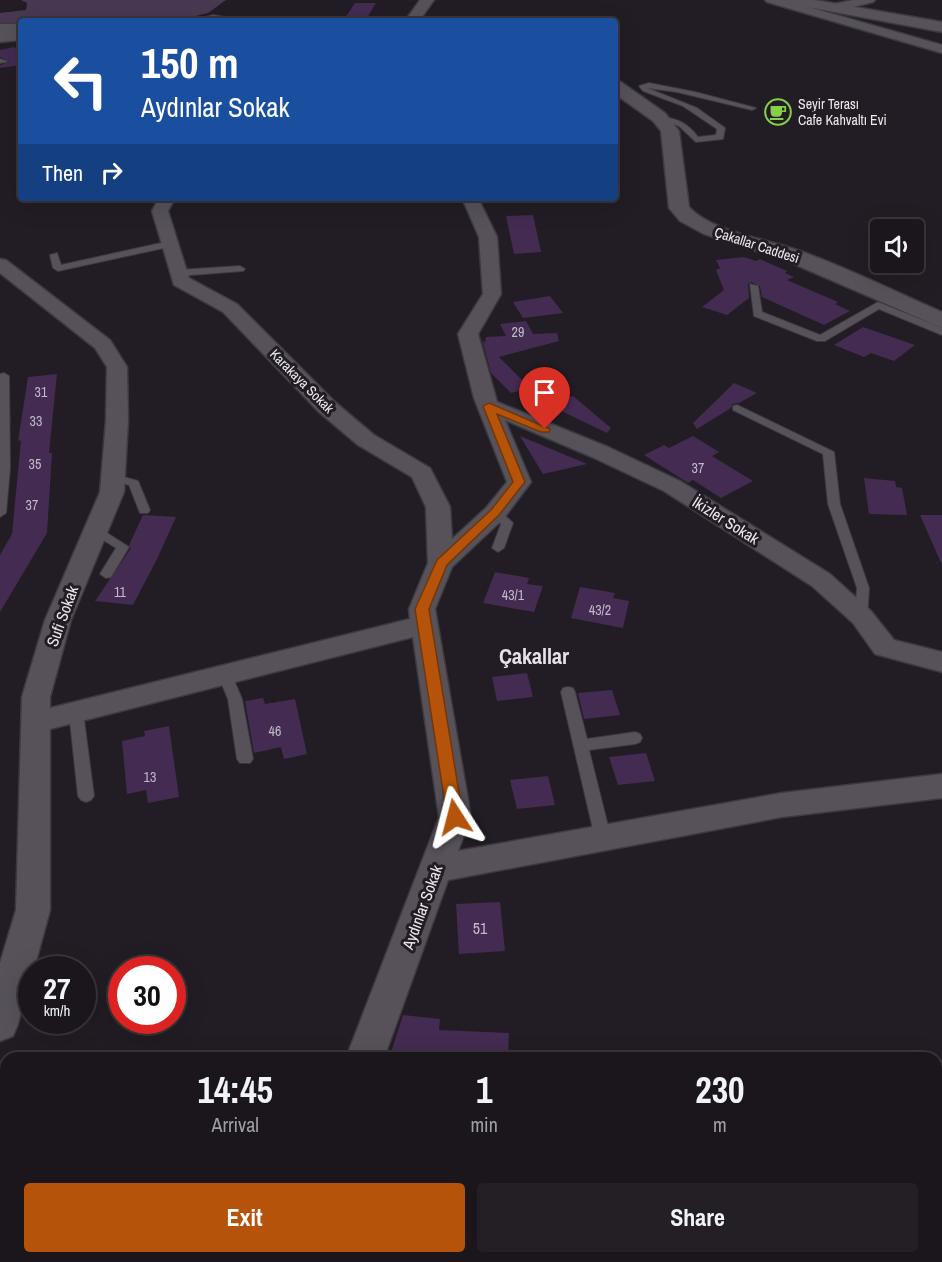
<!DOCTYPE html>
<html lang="en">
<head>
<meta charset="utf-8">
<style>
	body { margin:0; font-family:"Archivo Narrow",sans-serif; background:#231f24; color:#f1f3f6; height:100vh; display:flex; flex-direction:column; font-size:22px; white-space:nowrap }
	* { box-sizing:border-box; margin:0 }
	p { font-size:20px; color:#9f9fa3 }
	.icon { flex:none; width:33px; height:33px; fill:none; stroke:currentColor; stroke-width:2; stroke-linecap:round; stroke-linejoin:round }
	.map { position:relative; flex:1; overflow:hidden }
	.panel { position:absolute; left:0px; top:1052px; width:942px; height:212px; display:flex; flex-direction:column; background:#1a161b; border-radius:18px 18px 0 0; box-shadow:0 6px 24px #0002,0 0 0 2px #38353a }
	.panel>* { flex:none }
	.top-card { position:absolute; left:18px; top:18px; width:600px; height:183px; border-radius:6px; box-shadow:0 6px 24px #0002,0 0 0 2px #38353a; background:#1a4fa0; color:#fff; overflow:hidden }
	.controls { position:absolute; left:870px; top:219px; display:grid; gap:12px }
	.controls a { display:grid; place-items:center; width:54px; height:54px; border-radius:6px; background:#1a161b; box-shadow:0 6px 24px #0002,0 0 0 2px #38353a; font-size:30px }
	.speed { position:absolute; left:18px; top:956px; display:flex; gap:12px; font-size:30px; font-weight:700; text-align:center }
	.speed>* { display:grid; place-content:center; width:78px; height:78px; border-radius:50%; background:#1a161b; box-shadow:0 6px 24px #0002,0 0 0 2px #38353a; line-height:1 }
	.speed small { font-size:15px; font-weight:400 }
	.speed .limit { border:9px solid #d22; background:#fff; color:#111 }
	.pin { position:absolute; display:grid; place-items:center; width:51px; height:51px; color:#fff; margin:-62px -26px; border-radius:50% 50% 50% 0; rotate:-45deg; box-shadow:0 0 6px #0007 }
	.pin .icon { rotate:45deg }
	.me { position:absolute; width:66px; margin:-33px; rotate:351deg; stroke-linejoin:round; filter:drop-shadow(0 0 4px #0008) }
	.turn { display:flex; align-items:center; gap:21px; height:126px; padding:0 24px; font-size:27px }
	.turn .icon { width:78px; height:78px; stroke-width:2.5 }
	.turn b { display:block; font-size:42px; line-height:51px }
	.then { display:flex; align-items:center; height:57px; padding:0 24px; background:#0003; gap:12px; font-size:22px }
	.eta { display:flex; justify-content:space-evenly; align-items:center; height:102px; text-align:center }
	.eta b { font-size:36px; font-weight:700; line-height:42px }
	.action { display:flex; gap:12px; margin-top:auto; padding:12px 24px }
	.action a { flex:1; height:69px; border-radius:6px; background:#b45309; color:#fff; font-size:24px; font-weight:700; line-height:69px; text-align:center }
	.action a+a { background:#231f24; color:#f1f3f6 }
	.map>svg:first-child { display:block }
	.green { fill:#483851 }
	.building { fill:#432b51 }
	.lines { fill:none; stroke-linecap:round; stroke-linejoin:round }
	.service-casing { stroke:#3c393f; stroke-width:2 }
	.minor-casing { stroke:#3c393f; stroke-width:3 }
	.tertiary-casing { stroke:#3c393f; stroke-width:3 }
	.service { fill:#57525a; fill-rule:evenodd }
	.minor { fill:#57525a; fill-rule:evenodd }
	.tertiary { fill:#57525a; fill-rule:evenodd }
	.route { fill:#b45309; stroke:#753606; stroke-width:1.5 }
	.labels { text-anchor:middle; stroke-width:6; stroke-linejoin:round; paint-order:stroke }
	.far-poi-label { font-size:14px; fill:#ebe8ed; stroke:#221d24; text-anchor:start }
	.far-street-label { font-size:14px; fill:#ebe8ed; stroke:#221d24 }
	.number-label { font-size:14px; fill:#c1b9c6 }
	.street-label { font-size:16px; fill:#ebe8ed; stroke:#221d24 }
	.near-number-label { font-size:16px; fill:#c1b9c6 }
	.district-label { font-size:22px; font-weight:bold; fill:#e6e0e9; stroke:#221d24 }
</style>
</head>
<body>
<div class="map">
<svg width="942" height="1262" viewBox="0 0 942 1262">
	<rect width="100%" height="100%" fill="#221d24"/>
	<polygon class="green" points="21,0 226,0 208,13 175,21 21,21 21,26 0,25 0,13 26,10 27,3"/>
	<g class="building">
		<polygon points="355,3 376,3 365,21 343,21"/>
		<polygon points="14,47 21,52 21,65 0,68 0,65 9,62 0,57 0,50"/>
		<polygon points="533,215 541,252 514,254 506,216"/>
		<polygon points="744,257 756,261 760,259 787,271 785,273 794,277 787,280 838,302 835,304 850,311 824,325 762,297 760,286 751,282 748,284 749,298 727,315 702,307 724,290 716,270 720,268 716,260"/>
		<polygon points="550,296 563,313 523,318 513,302"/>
		<polygon points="526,321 533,334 557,333 559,341 499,357 530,388 511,393 491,373 482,340 485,343 486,337 506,336 500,324"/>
		<polygon points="863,327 915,345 894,361 871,353 864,357 834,345"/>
		<polygon points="57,374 49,453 52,453 47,533 0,612 0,555 12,534 21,440 18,441 28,377"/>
		<polygon points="734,383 757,393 739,403 732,404 731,408 697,429 693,423"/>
		<polygon points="573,396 611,428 607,433 547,404"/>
		<polygon points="520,436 587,464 543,474"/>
		<polygon points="693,436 719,452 712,456 753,481 721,498 693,480 688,483 644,455 664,445 669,448"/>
		<polygon points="864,478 895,481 896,487 902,488 907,515 869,514"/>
		<polygon points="143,515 176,517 157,559 133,605 95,601 131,548 129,545"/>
		<polygon points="920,515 942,515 942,565"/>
		<polygon points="495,572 529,578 527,584 543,586 534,612 483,603"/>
		<polygon points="580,587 615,593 613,598 629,601 623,628 571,618"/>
		<polygon points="527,673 533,697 497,701 492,677"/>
		<polygon points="612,690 620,715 584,719 578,693"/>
		<polygon points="263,698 265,704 295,699 307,754 284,759 281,747 254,753 245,701"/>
		<polygon points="169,726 179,797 148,803 146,790 127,794 122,741 145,736 144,731"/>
		<polygon points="646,753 655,781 618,785 609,757"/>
		<polygon points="548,776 555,805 517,809 510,780"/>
		<polygon points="500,902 505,951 459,954 456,904"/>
		<polygon points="403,1015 440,1019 439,1030 509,1033 508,1058 389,1058"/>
	</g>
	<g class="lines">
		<g class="service-casing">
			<g id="service">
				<polygon points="213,15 237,19 240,21 213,19 192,21"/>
				<polygon points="0,59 6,61 7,62 0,63"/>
				<path d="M649,83L695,92L756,108L752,110L677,92L647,88L697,108L725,128L723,139L696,142L679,126L657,119L661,117C678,118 688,124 698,137L716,135L717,129L683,106L643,91L639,86Z"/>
				<polygon points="170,241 173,242 173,246 58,271 53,268 50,255 57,253 61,265"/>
				<polygon points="240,266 245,269 243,271 178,276 173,273 178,270"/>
				<polygon points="750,284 758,286 762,312 820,335 878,302 942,328 942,335 879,309 825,341 817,341 754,316"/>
				<polygon points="4,373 9,376 10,468 6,513 0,517 0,374"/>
				<polygon points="737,405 834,452 840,504 869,588 867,620 857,620 855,617 857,588 828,504 823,454 733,410 733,406"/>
				<polygon points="113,474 138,481 150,510 148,513 140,513 129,485 109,479 107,477"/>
				<polygon points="495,509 499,510 513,523 504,548 498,552 492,548 501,524 489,513"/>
				<polygon points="96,526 129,547 111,577 106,578 100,574 116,548 92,533 90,530"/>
				<polygon points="225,670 230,671 242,699 253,759 250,763 240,763 237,759 228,699 218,675"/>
				<polygon points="568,687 573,688 575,692 587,739 635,732 640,734 642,738 640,742 635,744 589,750 611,838 609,843 603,844 597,843 595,838 561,692 563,688"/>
				<polygon points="76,707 81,708 83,712 94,796 91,800 86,802 81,800 78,796 69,712 71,708"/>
			</g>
		</g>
		<g class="minor-casing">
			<g id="minor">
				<polygon points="765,0 784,0 942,45 942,53 767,2"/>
				<polygon points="853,0 875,0 873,2 833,12 827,8 829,5"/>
				<rect x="0" y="24" width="21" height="8"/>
				<polygon points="159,198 175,198 168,211 189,278 237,304 335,402 374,435 430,468 450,507 452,539 486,508 507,482 474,398 458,334 483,294 479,237 462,198 478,198 497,237 501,294 478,334 497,402 608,447 680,481 830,574 871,611 894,640 942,652 942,672 875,654 853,623 812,586 664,491 592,457 505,420 531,482 504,518 452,567 435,609 471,817 458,851 782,793 942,774 942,798 782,817 448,880 384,1058 346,1058 439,817 413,637 50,729 50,910 34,969 32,969 18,1024 13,1036 0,1041 0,963 16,910 22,697 45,620 100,492 106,420 107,367 95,348 0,273 0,259 6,260 110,340 127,367 128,420 124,492 71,620 50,697 50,708 410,619 409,609 428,563 426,507 412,477 358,445 319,412 223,312 174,285 152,211"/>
				<polygon points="257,1257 299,1257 297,1262 255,1262"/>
			</g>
		</g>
		<g class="tertiary-casing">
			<g id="tertiary">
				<polygon points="420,0 434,0 419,21 405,21"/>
				<polygon points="784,0 815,0 942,22 942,32 791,4"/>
				<polygon points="21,30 21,40 0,42 0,32"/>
				<path d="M615,81L621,82L665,113L679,131L689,207C713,233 770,239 803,252C850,269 896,292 942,312V328L787,261L704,234L680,221L669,208L661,131L653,121L615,94Z"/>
			</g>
		</g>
		<use href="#service" class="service"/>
		<use href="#minor" class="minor"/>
		<use href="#tertiary" class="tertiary"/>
	</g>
	<polygon class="route" points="489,403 550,429 549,432 541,432 497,414 525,482 499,515 447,565 429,609 463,817 461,822 455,823 449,822 447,817 415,609 437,560 491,510 513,482 483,406"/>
	<defs>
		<g id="cafe-ring" transform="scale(1.35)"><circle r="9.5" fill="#221d24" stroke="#88cf49" stroke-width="1.5"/><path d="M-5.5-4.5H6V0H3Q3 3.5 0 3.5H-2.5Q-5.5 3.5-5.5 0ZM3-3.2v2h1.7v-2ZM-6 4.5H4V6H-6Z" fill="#88cf49"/></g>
	</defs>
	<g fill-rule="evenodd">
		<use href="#cafe-ring" x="778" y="112"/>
	</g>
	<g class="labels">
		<g class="far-poi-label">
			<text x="798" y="109">Seyir Terası<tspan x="798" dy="16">Cafe Kahvaltı Evi</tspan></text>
		</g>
		<g class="far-street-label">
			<text transform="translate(757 245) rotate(18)" y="5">Çakallar Caddesi</text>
			<text transform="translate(302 381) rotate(45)" y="5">Karakaya Sokak</text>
		</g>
		<g class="number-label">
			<text x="518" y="337">29</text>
			<text x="41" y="397">31</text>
			<text x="36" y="426">33</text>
			<text x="35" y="469">35</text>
			<text x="698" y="473">37</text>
			<text x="32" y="510">37</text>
			<text x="120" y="597">11</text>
			<text x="513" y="600">43/1</text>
			<text x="600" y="615">43/2</text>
			<text x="275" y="736">46</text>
			<text x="150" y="782">13</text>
		</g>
		<g class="street-label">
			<text transform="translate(726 520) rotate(32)" y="6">İkizler Sokak</text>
			<text transform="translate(62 616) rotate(-70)" y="6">Sufi Sokak</text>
			<text transform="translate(422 907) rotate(-70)" y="6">Aydınlar Sokak</text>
		</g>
		<g class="near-number-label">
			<text x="480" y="934">51</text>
		</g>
		<g class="district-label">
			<text x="534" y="664">Çakallar</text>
		</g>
	</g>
</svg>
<div class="controls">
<a><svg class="icon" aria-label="sound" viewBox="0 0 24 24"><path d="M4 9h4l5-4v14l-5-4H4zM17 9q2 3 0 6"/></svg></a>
</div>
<div class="speed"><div>27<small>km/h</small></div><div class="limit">30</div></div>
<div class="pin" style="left:545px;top:429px;background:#d93025"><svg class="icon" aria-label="arrive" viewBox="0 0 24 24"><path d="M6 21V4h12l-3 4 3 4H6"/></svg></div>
<svg class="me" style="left:455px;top:817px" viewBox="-20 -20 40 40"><path d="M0-17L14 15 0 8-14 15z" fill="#b45309" stroke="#fff" stroke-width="4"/></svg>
<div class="top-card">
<div class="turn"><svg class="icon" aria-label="left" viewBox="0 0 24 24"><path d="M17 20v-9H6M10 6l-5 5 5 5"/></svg><div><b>150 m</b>Aydınlar Sokak</div></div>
<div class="then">Then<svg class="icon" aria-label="right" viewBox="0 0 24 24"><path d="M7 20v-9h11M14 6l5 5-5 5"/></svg></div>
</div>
<section class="panel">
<div class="eta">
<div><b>14:45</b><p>Arrival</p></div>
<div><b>1</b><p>min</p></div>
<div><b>230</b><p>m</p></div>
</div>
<div class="action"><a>Exit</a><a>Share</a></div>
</section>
</div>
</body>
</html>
